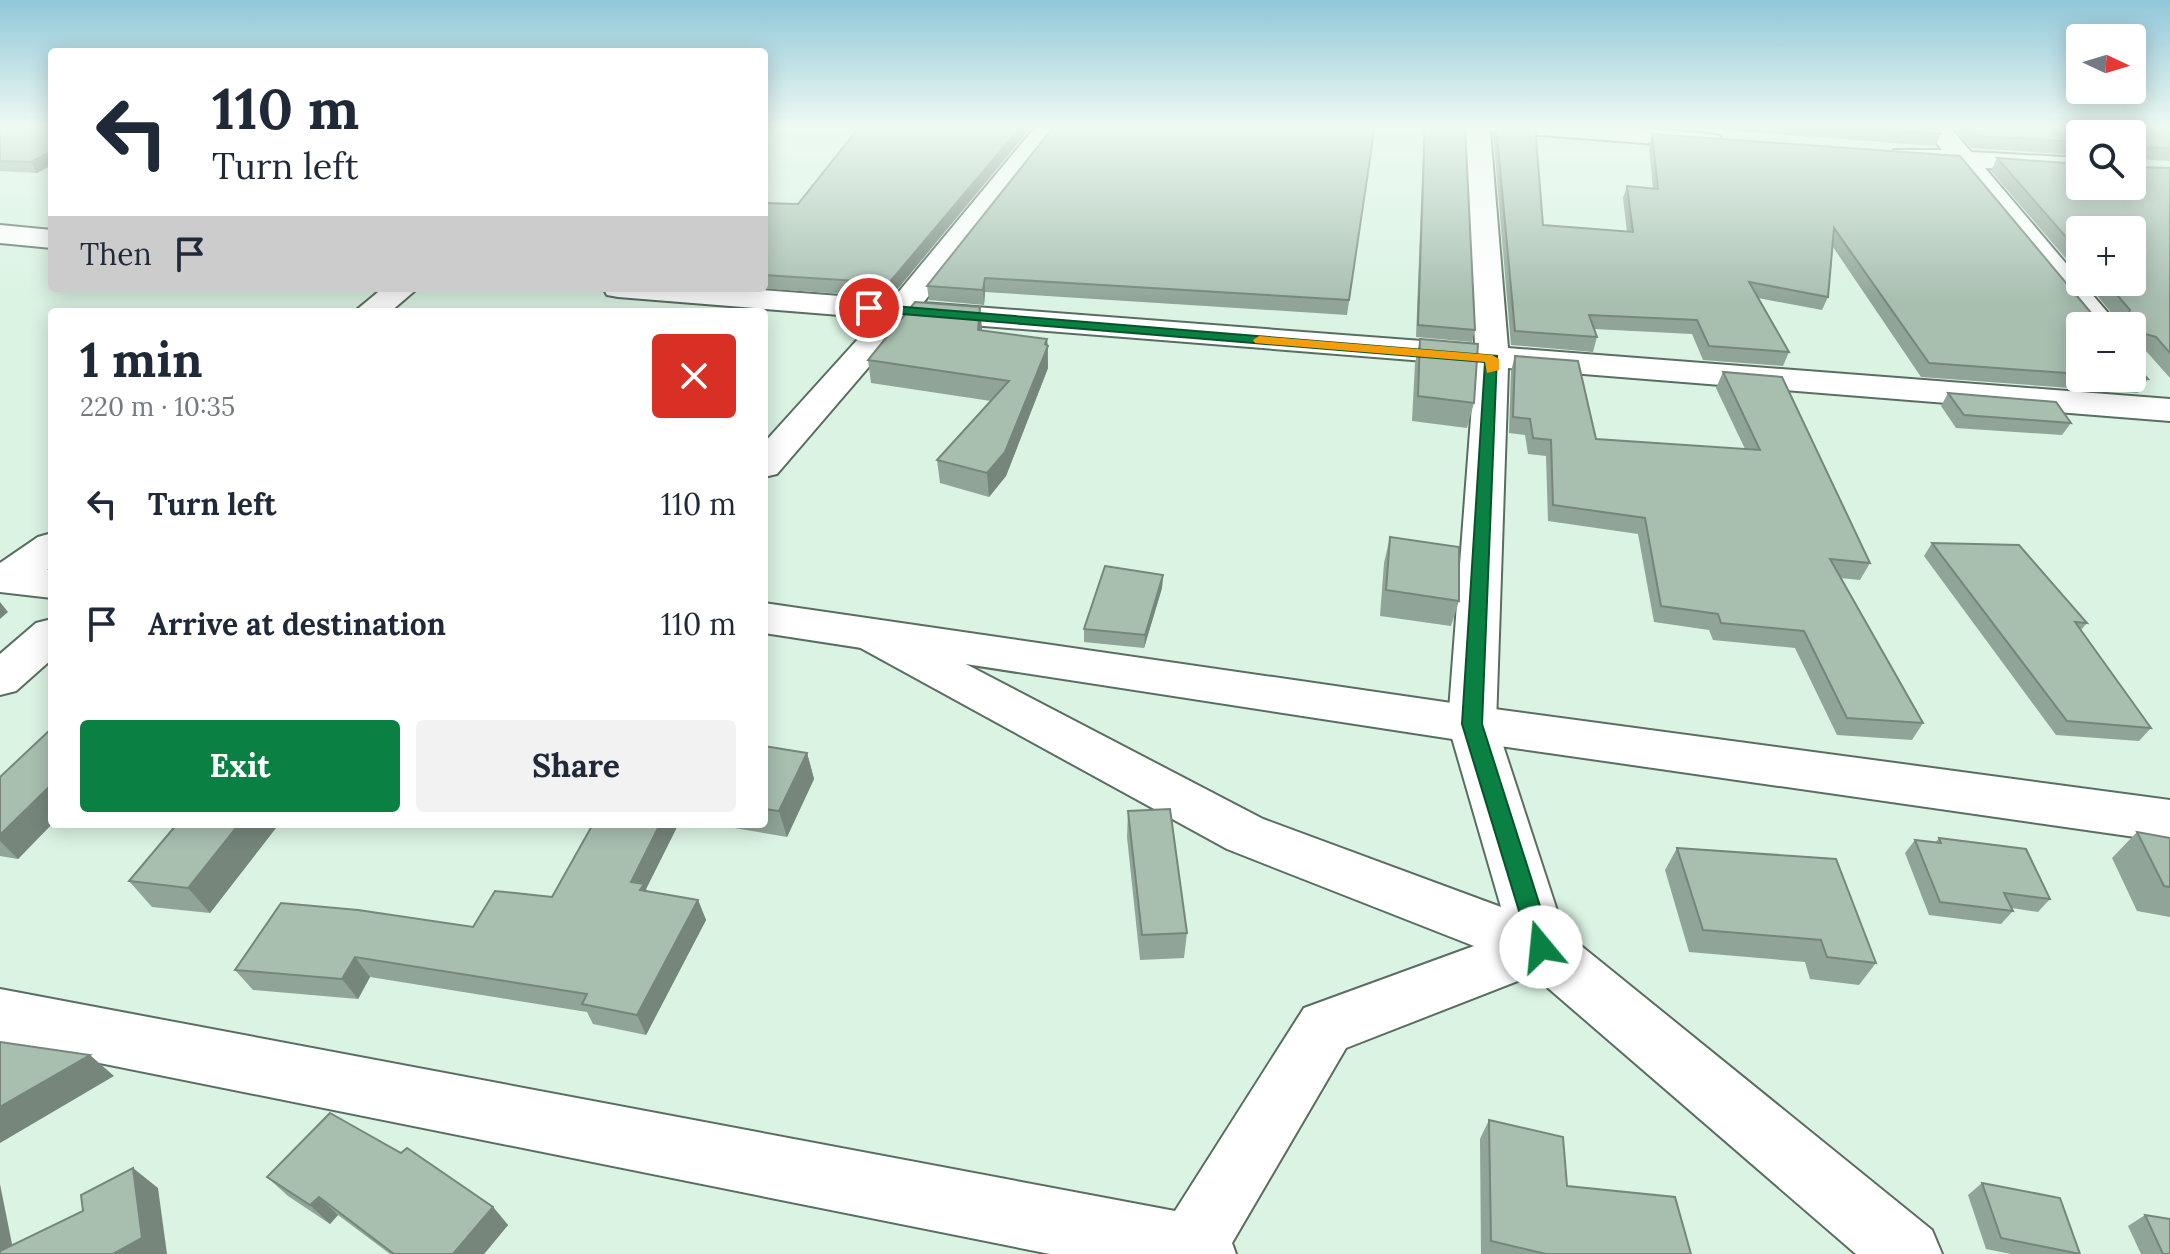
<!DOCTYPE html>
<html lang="en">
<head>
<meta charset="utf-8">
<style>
	body { margin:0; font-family:Lora,serif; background:#f2f2f3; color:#1f2937; height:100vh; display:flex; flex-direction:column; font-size:30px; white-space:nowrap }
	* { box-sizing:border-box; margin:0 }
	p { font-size:26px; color:#747a83 }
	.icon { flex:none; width:44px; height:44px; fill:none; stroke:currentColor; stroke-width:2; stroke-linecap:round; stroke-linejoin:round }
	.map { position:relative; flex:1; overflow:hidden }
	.details { position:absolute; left:48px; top:308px; width:720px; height:520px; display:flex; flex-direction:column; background:#fff; border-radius:8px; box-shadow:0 4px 20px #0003 }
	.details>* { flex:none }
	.hud { position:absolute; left:48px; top:48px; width:720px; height:244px; border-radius:8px; box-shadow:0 4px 20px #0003; background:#fff; color:#1f2937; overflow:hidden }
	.needle { width:52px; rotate:94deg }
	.fabs { position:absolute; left:2066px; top:24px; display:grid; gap:16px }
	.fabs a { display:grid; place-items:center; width:80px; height:80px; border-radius:8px; background:#fff; box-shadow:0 4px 20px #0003; font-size:40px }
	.pin { position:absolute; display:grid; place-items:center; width:68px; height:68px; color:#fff; margin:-34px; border:4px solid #fff; border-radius:50%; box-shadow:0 2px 8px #0007 }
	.me { position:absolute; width:88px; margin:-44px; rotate:343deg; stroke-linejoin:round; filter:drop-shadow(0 0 6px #0008) }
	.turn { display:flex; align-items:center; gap:28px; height:168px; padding:0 32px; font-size:36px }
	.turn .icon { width:104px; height:104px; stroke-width:2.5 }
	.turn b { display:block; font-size:56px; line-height:68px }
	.then { display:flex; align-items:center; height:76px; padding:0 32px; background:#0003; gap:16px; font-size:30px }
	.round { display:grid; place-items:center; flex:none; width:84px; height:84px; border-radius:8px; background:#f2f2f3 }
	.headline { display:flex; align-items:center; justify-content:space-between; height:136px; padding:0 32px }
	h1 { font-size:48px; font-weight:800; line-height:60px }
	.button { display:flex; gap:16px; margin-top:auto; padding:16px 32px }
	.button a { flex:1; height:92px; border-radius:8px; background:#0b8043; color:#fff; font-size:32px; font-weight:800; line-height:92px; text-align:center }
	.button a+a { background:#f2f2f3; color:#1f2937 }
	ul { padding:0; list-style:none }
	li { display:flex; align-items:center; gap:24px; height:120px; padding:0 32px }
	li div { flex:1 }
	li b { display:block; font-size:30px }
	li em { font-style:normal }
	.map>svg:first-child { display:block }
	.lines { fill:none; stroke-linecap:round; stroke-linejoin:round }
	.minor-casing { stroke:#596e61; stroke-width:4 }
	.secondary-casing { stroke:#596e61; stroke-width:4 }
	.minor { fill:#fff; fill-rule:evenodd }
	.secondary { fill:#fff; fill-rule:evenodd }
	.wall { fill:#90a497; fill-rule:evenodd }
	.shaded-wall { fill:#76867b }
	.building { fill:#a8bfb0; stroke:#76867b; stroke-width:2 }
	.route { fill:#0b8043; stroke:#07532c; stroke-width:2 }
	.slow { fill:#f59e0b }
</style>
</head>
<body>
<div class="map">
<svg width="2170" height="1254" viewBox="0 0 2170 1254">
	<rect width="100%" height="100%" fill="#daf3e3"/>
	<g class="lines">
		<g class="minor-casing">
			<g id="minor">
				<polygon points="1037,125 1062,125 923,303 1475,345 1465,125 1598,125 1710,134 1719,136 1722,141 1719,146 1710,148 1490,131 1508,348 2170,399 2170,421 1508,368 1496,724 1564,932 1932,1230 1942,1254 1856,1254 1533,975 1346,1048 1232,1243 1236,1254 1050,1254 0,1043 0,989 1175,1211 1304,1008 1474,946 1227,849 857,646 851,635 857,624 873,620 889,624 1263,819 1501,907 1448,724 1475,365 909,320 777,474 764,477 764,443 877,318 618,297 607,295 603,288 736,288 892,300"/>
				<polygon points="1923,125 1948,125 1971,152 2080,158 2080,174 1985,168 2119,326 2086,326 1956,166 1894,160 1890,155 1894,150 1942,150"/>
				<polygon points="0,225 52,230 52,248 0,243"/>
				<polygon points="383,288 418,288 390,312 354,312"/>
				<polygon points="52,533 52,566 21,589 0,591 0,563 38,537"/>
				<polygon points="52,619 52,659 16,691 0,695 0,654 36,623"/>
			</g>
		</g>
		<g class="secondary-casing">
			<g id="secondary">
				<polygon points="0,564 52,570 52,598 0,592"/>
				<polygon points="764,603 1472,706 2170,800 2170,842 1472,742 764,633"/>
			</g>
		</g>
		<use href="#minor" class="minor"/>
		<use href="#secondary" class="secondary"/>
	</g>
	<g class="wall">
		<polygon points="0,125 52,125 52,165 37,173 0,171"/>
		<polygon points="861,125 1033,125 891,297 753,288 764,288 764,203 798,204"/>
		<polygon points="1375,125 1347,315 985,292 984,305 929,300 927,286"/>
		<polygon points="1424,125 1465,125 1475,330 1472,342 1416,337"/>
		<path d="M1495,125H1535L1543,225L1627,232L1623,198L1627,186L1653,189L1649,146L1652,134L2092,314L2113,315L2086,282H2132L2080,230V275L1991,171L1997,158L2132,186L2080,134V155L1971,148L1951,125H2170V161L2137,159V167L2170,168V378L2146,351L2138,349L2139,361L2136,364L2148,379L2138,393L1921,377L1833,247L1828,297L1822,310L1758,298L1789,352L1783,366L1703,360L1692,334L1594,329L1597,337L1593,352L1511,345L1493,134ZM2080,326L2132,378H2080Z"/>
		<polygon points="1652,125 1935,125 1941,134 1935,146"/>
		<polygon points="982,331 1047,339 1048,346 1048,368 1006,476 989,497 940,483 937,460 991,401 871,383 868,360"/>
		<polygon points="1420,339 1474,403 1467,428 1412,421 1415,363"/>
		<polygon points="1515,356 1596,439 1745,449 1716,388 1723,372 1870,563 1860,580 1840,578 1923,723 1912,740 1837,735 1795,648 1713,640 1709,630 1654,622 1638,534 1548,521 1546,456 1528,454 1525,435 1509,433 1511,371"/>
		<polygon points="1948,393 2071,423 2062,435 1956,428 1941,406"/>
		<polygon points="1390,537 1459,601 1451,626 1380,616 1384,563"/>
		<polygon points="1932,543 2087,623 2081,630 2151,728 2139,741 2056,735 1924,556"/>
		<polygon points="1163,575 1162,588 1144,648 1084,642 1084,629"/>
		<polygon points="52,728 52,824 18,859 0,856 0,777"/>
		<polygon points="764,746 807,753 814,779 787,837 710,824 764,824"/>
		<polygon points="1128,811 1187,933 1184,958 1140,960 1127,837"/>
		<polygon points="177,824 279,824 210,913 152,907 129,881"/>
		<polygon points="504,824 547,824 545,828"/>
		<polygon points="678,825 646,889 647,891 698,900 706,920 646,1035 593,1024 587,1012 370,977 358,999 253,990 235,970 473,927 552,897"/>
		<polygon points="2137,832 2170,838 2170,917 2137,911 2112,858"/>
		<polygon points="1939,838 2050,899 2038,912 2012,908 2013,911 2001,924 1929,915 1905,853 1915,840 1935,843"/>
		<polygon points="1677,848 1876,963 1859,985 1810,979 1805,962 1689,952 1665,870"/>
		<polygon points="1489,1120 1567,1186 1691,1254 1481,1254 1480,1139"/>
		<polygon points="267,1177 493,1207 508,1225 484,1254 390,1254 338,1215 330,1224 288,1196"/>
		<polygon points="1982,1183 2080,1254 2011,1254 1986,1249 1968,1195"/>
		<polygon points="2145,1215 2170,1254 2141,1254 2128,1226"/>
	</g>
	<g class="shaded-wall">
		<polygon points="1022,125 1033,125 891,297 889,283"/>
		<polygon points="52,151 52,165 37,173 31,162"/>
		<polygon points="985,278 985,292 984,305 983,290"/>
		<polygon points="980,307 982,329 980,352 978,330"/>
		<polygon points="1047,339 1048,368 1006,476 989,497 987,473"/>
		<polygon points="1163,575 1162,588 1144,648 1145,635"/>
		<polygon points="0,602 8,612 0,619"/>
		<polygon points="807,753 814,779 787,837 779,811"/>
		<polygon points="52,784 52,824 18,859 0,841 0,835"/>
		<polygon points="239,824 279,824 210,913 188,888"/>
		<polygon points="660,824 678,825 646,889 653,905 631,882"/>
		<polygon points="698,900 706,920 646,1035 637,1015"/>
		<polygon points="355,957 370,977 358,999 342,979"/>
		<polygon points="90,1055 114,1076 0,1143 0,1107"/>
		<polygon points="133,1168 158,1188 167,1254 113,1254"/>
		<polygon points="0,1184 14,1254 0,1254"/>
		<polygon points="319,1197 338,1215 330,1224 310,1205"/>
		<polygon points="493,1207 508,1225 484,1254 453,1254"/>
	</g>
	<g class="building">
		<polygon points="0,125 52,125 52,151 31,162 0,161"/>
		<polygon points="861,125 1022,125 889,283 764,275 764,203 798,204"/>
		<polygon points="1055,125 1375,125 1349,300 985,278 983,290 927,286"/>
		<polygon points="1425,125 1465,125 1475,330 1418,325"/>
		<polygon points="1496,125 1535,125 1543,225 1633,232 1627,186 1658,189 1652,134 1960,156 2092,314 2128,315 2130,310 2106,282 2132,282 2132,230 2080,230 2080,253 1997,158 2080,164 2080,186 2132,186 2132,134 2080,134 2080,142 1977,136 1968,125 2170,125 2170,148 2137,147 2137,167 2170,168 2170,353 2156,337 2142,333 2138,336 2139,361 2136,364 2148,379 2132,378 2132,326 2080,326 2080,374 1929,363 1834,228 1828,297 1749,282 1789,352 1709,346 1697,320 1589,315 1597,337 1515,331"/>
		<polygon points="1824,125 1935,125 1941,134"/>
		<polygon points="915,302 980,307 978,330 1047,339 1045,344 1048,346 1005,452 987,473 937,460 1009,381 868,360"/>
		<polygon points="1420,339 1478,344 1474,403 1418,396"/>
		<polygon points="1515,356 1578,361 1596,439 1760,450 1723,372 1782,377 1870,563 1830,559 1923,723 1847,718 1804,631 1721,623 1718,614 1661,606 1645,518 1553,505 1551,440 1533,438 1530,419 1513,417"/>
		<polygon points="1948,393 2056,402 2071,423 1964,415"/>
		<polygon points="1390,537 1459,547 1459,601 1386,590"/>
		<polygon points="1932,543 2019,545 2087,623 2075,622 2151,728 2067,721"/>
		<polygon points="1105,566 1163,575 1145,635 1084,629"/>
		<polygon points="52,728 52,784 0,835 0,777"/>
		<polygon points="764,746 807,753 779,811 764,809"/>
		<polygon points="1170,809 1187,933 1142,935 1128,811"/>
		<polygon points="177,824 239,824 188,888 129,881"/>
		<polygon points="593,824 660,824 631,882 644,884 640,890 698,900 637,1015 582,1004 587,994 355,957 342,979 235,970 281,903 358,910 473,927 495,891 552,897"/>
		<polygon points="2137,832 2170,838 2170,887 2164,886"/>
		<polygon points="1939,838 2026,849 2050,899 2004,893 2013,911 1940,902 1915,840 1941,843"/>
		<polygon points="1677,848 1836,859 1876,963 1827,957 1821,940 1703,930"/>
		<polygon points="0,1042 90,1055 0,1107"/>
		<polygon points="330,1113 401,1153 407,1148 493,1207 453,1254 394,1254 319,1197 310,1205 267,1177"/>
		<polygon points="1489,1120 1563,1137 1567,1186 1675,1197 1691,1254 1546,1254 1491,1241"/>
		<polygon points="133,1168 142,1238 113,1254 0,1254 0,1251 83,1211 81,1195"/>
		<polygon points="1982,1183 2060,1198 2080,1254 2001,1238"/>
		<polygon points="2145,1215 2170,1219 2170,1254 2163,1254"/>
	</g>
	<linearGradient id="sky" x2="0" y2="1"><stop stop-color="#91c7da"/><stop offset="0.42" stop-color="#eefaf2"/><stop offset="1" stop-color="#eefaf2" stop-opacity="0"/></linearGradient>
	<rect width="2170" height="301" fill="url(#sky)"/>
	<polygon class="route" points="869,304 1497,356 1482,724 1553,947 1550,954 1541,957 1533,954 1530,947 1462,724 1485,362 865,311 863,308"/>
	<polygon class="slow" points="1259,336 1492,355 1499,359 1499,370 1487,373 1485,362 1255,343 1253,340"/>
</svg>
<div class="fabs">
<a><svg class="needle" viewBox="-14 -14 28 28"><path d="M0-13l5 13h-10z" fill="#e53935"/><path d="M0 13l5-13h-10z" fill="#747a83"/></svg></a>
<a><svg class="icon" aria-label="search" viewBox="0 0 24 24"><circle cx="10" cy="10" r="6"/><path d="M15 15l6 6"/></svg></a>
<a>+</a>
<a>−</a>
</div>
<div class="pin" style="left:869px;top:308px;background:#d93025"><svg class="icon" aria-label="arrive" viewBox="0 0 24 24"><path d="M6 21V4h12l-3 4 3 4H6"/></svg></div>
<svg class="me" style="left:1541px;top:947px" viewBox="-20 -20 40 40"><circle r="19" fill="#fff"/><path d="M0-13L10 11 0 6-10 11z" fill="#0b8043"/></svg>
<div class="hud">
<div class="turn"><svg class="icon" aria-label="left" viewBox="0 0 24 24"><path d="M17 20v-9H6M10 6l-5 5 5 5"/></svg><div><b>110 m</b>Turn left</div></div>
<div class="then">Then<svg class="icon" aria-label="arrive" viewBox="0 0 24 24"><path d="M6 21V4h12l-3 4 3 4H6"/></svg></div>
</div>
<section class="details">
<div class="headline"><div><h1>1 min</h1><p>220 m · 10:35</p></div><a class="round" style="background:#d93025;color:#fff"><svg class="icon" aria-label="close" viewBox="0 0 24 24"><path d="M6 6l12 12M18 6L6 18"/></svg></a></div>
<ul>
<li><svg class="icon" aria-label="left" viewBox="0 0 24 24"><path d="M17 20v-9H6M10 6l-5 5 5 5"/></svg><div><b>Turn left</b></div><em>110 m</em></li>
<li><svg class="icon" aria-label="arrive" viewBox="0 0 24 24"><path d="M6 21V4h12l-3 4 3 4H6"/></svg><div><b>Arrive at destination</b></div><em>110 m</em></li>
</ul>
<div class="button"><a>Exit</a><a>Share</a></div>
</section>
</div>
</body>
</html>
